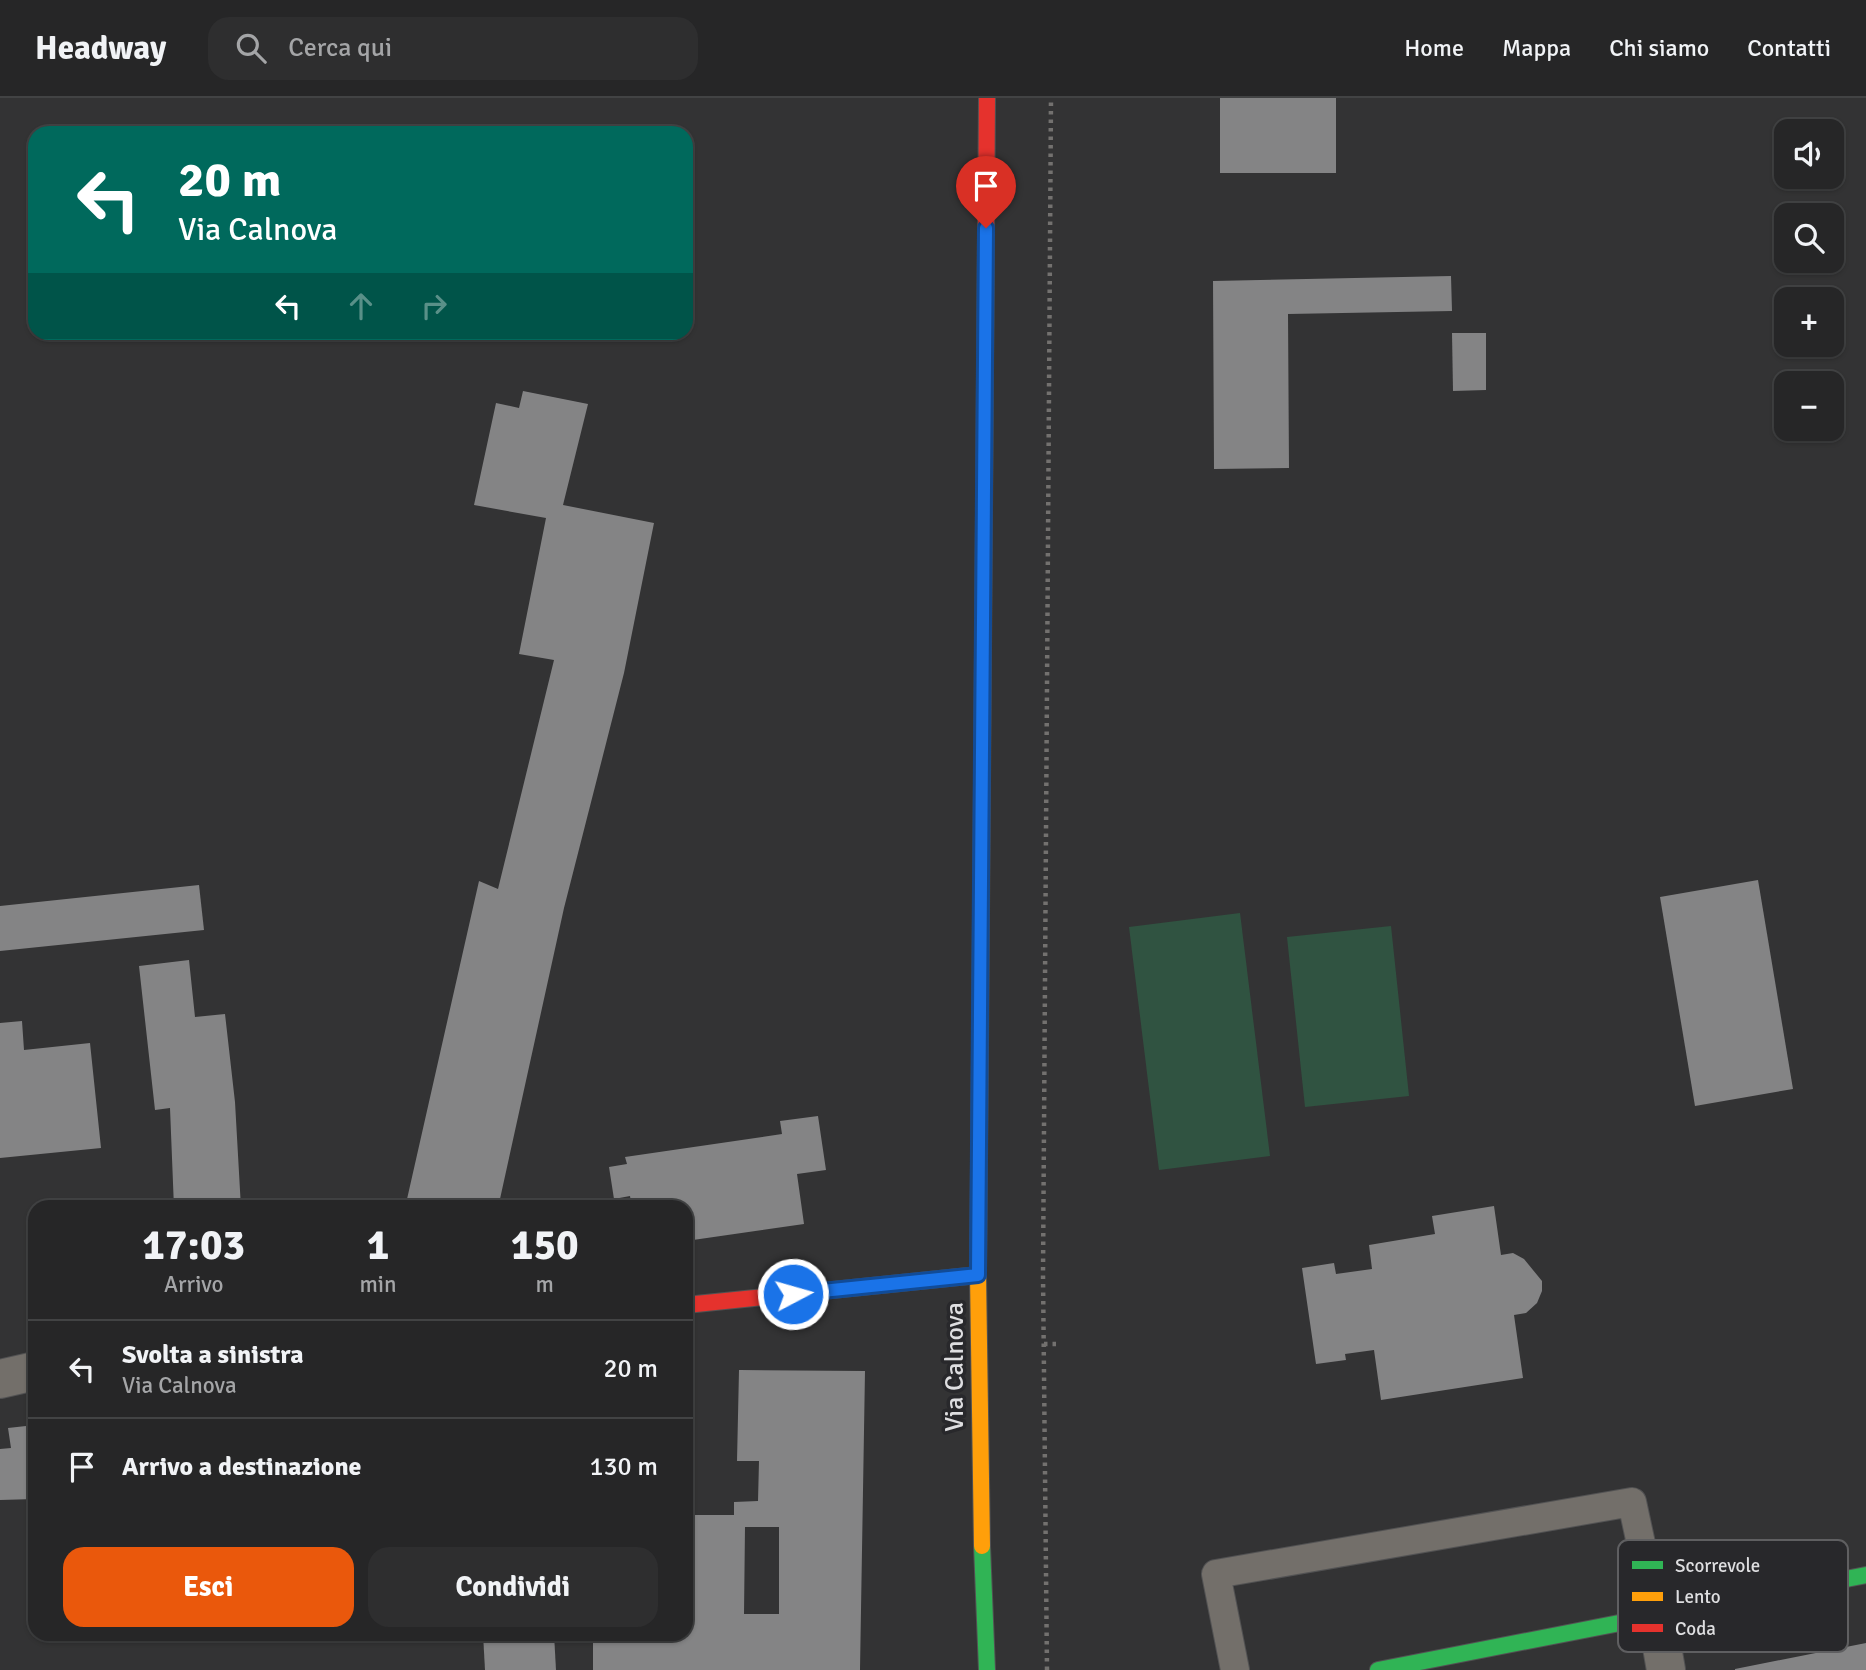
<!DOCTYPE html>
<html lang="it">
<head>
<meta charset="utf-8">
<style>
	body { margin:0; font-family:Signika,sans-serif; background:#2e2e2f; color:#f1f3f6; height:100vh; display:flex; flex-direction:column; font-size:26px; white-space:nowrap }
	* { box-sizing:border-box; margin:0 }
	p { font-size:23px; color:#a4a5a7 }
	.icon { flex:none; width:38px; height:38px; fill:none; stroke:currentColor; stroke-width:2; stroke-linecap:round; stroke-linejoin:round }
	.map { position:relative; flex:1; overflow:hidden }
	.panel { position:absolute; left:28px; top:1102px; width:665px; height:441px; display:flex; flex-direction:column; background:#262627; border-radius:21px; box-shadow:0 2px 5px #0004,0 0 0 2px #424344 }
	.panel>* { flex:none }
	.guide { position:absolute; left:28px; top:28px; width:665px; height:214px; border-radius:21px; box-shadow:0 2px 5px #0004,0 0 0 2px #424344; background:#00695c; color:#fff; overflow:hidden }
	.tools { position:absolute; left:1774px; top:21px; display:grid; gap:14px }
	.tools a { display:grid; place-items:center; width:70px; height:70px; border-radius:14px; background:#262627; box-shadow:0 2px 5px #0004,0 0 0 2px #424344; font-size:35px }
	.pin { position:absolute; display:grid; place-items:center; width:60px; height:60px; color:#fff; margin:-72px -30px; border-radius:50% 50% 50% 0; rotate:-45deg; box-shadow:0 0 7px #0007 }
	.pin .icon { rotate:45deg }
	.me { position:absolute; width:77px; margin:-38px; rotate:84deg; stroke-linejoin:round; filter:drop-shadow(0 0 5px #0008) }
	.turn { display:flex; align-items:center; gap:24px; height:147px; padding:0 35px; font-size:32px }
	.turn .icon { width:91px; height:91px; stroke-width:2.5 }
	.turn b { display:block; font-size:49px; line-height:60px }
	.lanes { display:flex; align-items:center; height:66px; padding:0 35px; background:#0003; justify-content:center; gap:35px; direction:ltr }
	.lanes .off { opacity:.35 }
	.eta { display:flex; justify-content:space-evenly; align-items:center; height:119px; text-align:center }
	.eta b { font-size:42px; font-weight:800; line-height:49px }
	.primary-button { display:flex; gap:14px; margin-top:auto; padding:14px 35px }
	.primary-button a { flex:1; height:80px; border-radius:21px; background:#ea580c; color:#fff; font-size:28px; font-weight:800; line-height:80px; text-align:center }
	.primary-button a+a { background:#2e2e2f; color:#f1f3f6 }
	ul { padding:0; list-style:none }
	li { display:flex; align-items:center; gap:21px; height:98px; padding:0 35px; border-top:2px solid #424344 }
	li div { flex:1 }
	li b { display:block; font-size:26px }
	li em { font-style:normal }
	header { display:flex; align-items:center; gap:42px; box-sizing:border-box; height:98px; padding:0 35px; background:#262627; border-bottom:2px solid #424344 }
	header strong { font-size:33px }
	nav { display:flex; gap:38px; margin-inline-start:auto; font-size:24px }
	.search { width:490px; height:63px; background:#2e2e2f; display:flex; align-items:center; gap:18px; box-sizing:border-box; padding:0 24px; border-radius:21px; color:#a4a5a7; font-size:26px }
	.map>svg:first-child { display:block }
	.green { fill:#305341 }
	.building { fill:#848485; fill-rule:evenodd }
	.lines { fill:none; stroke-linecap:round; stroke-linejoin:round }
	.lane-casing { stroke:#525253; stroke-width:30 }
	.street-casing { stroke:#525253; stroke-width:40 }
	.fast-casing { stroke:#525253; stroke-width:18 }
	.slow-casing { stroke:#525253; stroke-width:18 }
	.jam-casing { stroke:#525253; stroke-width:18 }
	.path { stroke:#73716f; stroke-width:4.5; stroke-dasharray:3.5 5; stroke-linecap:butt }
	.lane { stroke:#736f6a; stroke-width:28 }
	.street { stroke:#736f6a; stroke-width:38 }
	.fast { stroke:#30b455; stroke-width:16 }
	.slow { stroke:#ff9f0a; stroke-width:16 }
	.jam { stroke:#e5322d; stroke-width:16 }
	.route-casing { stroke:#114b97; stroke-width:18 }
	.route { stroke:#1a73e8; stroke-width:12 }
	.labels { text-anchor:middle; stroke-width:7; stroke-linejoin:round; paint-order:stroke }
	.street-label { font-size:26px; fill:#dedee0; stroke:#28282b }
	.key { fill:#28282b; stroke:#5f5f61; stroke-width:2 }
	.key-label { font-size:19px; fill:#dedee0 }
</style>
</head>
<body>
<header>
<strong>Headway</strong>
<div class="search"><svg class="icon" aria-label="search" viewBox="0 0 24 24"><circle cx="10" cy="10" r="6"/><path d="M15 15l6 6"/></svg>Cerca qui</div>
<nav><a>Home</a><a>Mappa</a><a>Chi siamo</a><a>Contatti</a></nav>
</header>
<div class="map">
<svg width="1866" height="1572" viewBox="0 0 1866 1572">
	<rect width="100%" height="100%" fill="#333334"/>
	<g class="green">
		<polygon points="1240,815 1270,1058 1159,1072 1129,829"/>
		<polygon points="1391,828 1409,998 1305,1009 1287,839"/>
	</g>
	<g class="building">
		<rect x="1220" y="0" width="116" height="75"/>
		<polygon points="1451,178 1452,213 1288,216 1289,370 1214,371 1213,183"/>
		<polygon points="1452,235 1486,235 1486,292 1453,293"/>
		<polygon points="523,293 588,306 563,407 654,425 624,575 564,810 498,1110 405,1110 479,783 498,791 554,562 519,556 546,420 474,407 496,305 519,310"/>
		<polygon points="1758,782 1793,991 1695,1008 1660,799"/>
		<polygon points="199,787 204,832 0,853 0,808"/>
		<polygon points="189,862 195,919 225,916 235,1004 241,1110 174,1110 170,1010 155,1012 139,868"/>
		<polygon points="22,923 24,952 90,945 101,1050 0,1060 0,925"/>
		<polygon points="818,1018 826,1072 797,1076 804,1126 686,1143 686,1110 632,1110 630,1098 614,1101 609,1069 627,1066 625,1059 782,1036 780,1023"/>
		<polygon points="1494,1108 1501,1157 1513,1155 1524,1161 1542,1183 1542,1193 1537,1205 1526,1215 1514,1217 1523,1280 1381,1302 1374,1252 1345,1256 1346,1262 1316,1266 1302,1170 1334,1165 1336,1176 1372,1171 1369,1147 1435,1136 1432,1118"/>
		<path d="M739,1272L865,1273L860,1572H593V1536H686V1417H734V1404L758,1403L759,1363H737ZM745,1429H779V1516H744Z"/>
		<polygon points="35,1327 35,1401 0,1402 0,1351 11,1350 8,1330"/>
		<polygon points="483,1536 554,1536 556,1572 485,1572"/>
		<polygon points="1866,1545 1866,1572 1735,1572 1735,1571"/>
	</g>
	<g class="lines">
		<g class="lane-casing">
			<polyline id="lane" points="1235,1572 1216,1476 1632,1404 1657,1520"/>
		</g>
		<g class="street-casing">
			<g id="street">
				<polyline points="0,1281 35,1273"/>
				<polyline points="1657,1520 1666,1572"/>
			</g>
		</g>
		<g class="fast-casing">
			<g id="fast">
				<polyline points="980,950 983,552"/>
				<polyline points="982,1448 987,1572"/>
				<polyline points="1378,1572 1866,1477"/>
			</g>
		</g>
		<g class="slow-casing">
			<polyline id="slow" points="980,950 978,1177 982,1448"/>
		</g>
		<g class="jam-casing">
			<g id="jam">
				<polyline points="983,552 987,0"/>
				<polyline points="686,1207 978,1177"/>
			</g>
		</g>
		<g class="path">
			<polyline points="1044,1246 1058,1246"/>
			<polyline points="1047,1572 1043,1177 1051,0"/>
		</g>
		<use href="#lane" class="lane"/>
		<use href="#street" class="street"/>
		<use href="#fast" class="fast"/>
		<use href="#slow" class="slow"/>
		<use href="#jam" class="jam"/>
	</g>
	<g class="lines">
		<g class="route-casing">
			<polyline id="route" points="793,1196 978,1177 986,130"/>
		</g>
		<use href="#route" class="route"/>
	</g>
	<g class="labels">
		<g class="street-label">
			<text transform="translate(954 1269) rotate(-90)" y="9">Via Calnova</text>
		</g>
	</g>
	<rect x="1618" y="1442" width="230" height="112" rx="10" class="key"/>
	<rect x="1632" y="1463" width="31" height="8" fill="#30b455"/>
	<rect x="1632" y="1494" width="31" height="9" fill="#ff9f0a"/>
	<rect x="1632" y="1526" width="31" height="8" fill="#e5322d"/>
	<g class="key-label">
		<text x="1675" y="1474">Scorrevole</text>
		<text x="1675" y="1505">Lento</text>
		<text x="1675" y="1537">Coda</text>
	</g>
</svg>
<div class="tools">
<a><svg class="icon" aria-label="sound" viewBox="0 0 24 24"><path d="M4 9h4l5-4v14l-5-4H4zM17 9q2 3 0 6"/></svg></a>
<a><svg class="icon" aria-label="search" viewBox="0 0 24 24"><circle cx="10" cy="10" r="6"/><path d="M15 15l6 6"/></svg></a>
<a>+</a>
<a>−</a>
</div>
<div class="pin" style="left:986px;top:130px;background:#d93025"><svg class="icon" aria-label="arrive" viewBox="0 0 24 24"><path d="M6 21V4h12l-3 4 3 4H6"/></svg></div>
<svg class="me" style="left:793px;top:1196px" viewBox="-20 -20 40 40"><circle r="17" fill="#1a73e8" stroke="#fff" stroke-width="3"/><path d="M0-11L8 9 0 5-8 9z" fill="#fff"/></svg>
<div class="guide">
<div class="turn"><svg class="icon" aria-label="left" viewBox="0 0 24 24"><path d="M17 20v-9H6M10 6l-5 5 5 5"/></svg><div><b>20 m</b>Via Calnova</div></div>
<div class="lanes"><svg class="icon" aria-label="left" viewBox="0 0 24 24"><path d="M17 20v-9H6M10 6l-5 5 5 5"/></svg><svg class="icon off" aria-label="ahead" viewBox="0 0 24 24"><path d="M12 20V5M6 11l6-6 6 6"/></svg><svg class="icon off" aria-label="right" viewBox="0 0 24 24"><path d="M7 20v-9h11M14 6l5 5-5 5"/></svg></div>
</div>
<section class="panel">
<div class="eta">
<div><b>17:03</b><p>Arrivo</p></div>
<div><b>1</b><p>min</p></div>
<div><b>150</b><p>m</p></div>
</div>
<ul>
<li><svg class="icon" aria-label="left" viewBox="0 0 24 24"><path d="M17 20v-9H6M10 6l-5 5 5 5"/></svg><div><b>Svolta a sinistra</b><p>Via Calnova</p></div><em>20 m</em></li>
<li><svg class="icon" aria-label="arrive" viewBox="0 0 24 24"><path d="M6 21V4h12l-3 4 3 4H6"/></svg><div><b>Arrivo a destinazione</b></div><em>130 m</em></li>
</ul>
<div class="primary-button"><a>Esci</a><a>Condividi</a></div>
</section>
</div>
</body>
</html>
